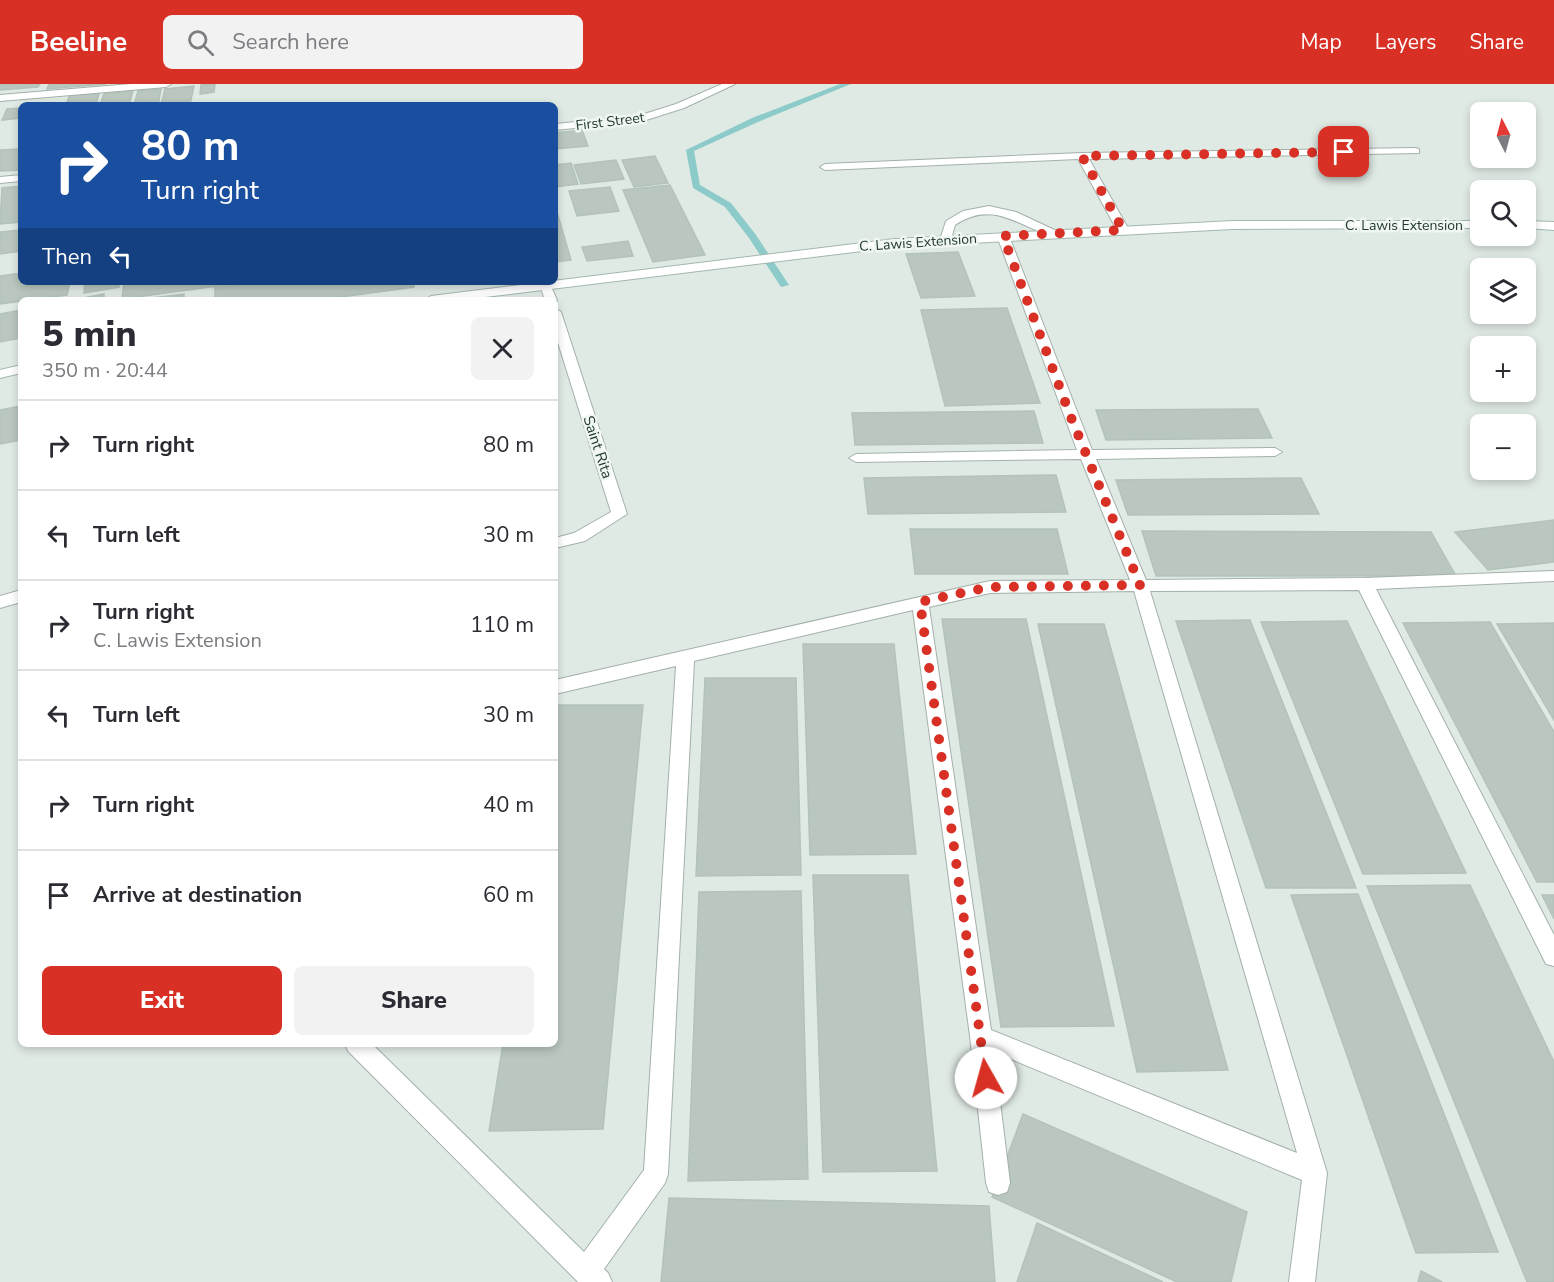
<!DOCTYPE html>
<html lang="en">
<head>
<meta charset="utf-8">
<style>
	body { margin:0; font-family:"Nunito Sans",sans-serif; background:#f2f2f3; color:#2b2b33; height:100vh; display:flex; flex-direction:column; font-size:22px; white-space:nowrap }
	* { box-sizing:border-box; margin:0 }
	p { font-size:20px; color:#7c7c81 }
	.icon { flex:none; width:33px; height:33px; fill:none; stroke:currentColor; stroke-width:2; stroke-linecap:round; stroke-linejoin:round }
	.map { position:relative; flex:1; overflow:hidden }
	.sheet { position:absolute; left:18px; top:213px; width:540px; height:750px; display:flex; flex-direction:column; background:#fff; border-radius:9px; box-shadow:0 3px 9px #0003 }
	.sheet>* { flex:none }
	.banner { position:absolute; left:18px; top:18px; width:540px; height:183px; border-radius:9px; box-shadow:0 3px 9px #0003; background:#1a4fa0; color:#fff; overflow:hidden }
	.needle { width:39px; rotate:354deg }
	.fabs { position:absolute; left:1470px; top:18px; display:grid; gap:12px }
	.fabs a { display:grid; place-items:center; width:66px; height:66px; border-radius:9px; background:#fff; box-shadow:0 3px 9px #0003; font-size:30px }
	.pin { position:absolute; display:grid; place-items:center; width:51px; height:51px; color:#fff; margin:-26px; border-radius:12px; box-shadow:0 3px 9px #0006 }
	.me { position:absolute; width:66px; margin:-33px; rotate:353deg; stroke-linejoin:round; filter:drop-shadow(0 0 4px #0008) }
	.turn { display:flex; align-items:center; gap:21px; height:126px; padding:0 24px; font-size:27px }
	.turn .icon { width:78px; height:78px; stroke-width:2.5 }
	.turn b { display:block; font-size:42px; line-height:51px }
	.then { display:flex; align-items:center; height:57px; padding:0 24px; background:#0003; gap:12px; font-size:22px }
	.round { display:grid; place-items:center; flex:none; width:63px; height:63px; border-radius:9px; background:#f2f2f3 }
	.summary { display:flex; align-items:center; justify-content:space-between; height:102px; padding:0 24px }
	h1 { font-size:36px; font-weight:800; line-height:45px }
	.primary-button { display:flex; gap:12px; margin-top:auto; padding:12px 24px }
	.primary-button a { flex:1; height:69px; border-radius:9px; background:#d93025; color:#fff; font-size:24px; font-weight:800; line-height:69px; text-align:center }
	.primary-button a+a { background:#f2f2f3; color:#2b2b33 }
	ul { padding:0; list-style:none }
	li { display:flex; align-items:center; gap:18px; height:90px; padding:0 24px; border-top:2px solid #e1e1e2 }
	li div { flex:1 }
	li b { display:block; font-size:22px }
	li em { font-style:normal }
	header { display:flex; align-items:center; gap:36px; box-sizing:border-box; height:84px; padding:0 30px; background:#d93025; color:#fff }
	header strong { font-size:28px }
	nav { display:flex; gap:33px; margin-inline-start:auto; font-size:21px }
	.search { width:420px; height:54px; background:#f2f2f3; display:flex; align-items:center; gap:15px; box-sizing:border-box; padding:0 21px; border-radius:9px; color:#7c7c81; font-size:22px }
	.map>svg:first-child { display:block }
	.lines { fill:none; stroke-linecap:round; stroke-linejoin:round }
	.stream { fill:#8ccbca; fill-rule:evenodd }
	.building { fill:#b9c7bf; stroke:#b3c3ba; stroke-width:1.5 }
	.lane-casing { stroke:#a3b1aa; stroke-width:2 }
	.street-casing { stroke:#a3b1aa; stroke-width:2 }
	.secondary-casing { stroke:#a2b8ad; stroke-width:2 }
	.lane { fill:#fff; fill-rule:evenodd }
	.street { fill:#fff; fill-rule:evenodd }
	.secondary { fill:#fff; fill-rule:evenodd }
	.route { stroke:#d93025; stroke-width:10; stroke-dasharray:0 18 }
	.labels { text-anchor:middle; stroke-width:5; stroke-linejoin:round; paint-order:stroke }
	.far-street-label { font-size:14px; fill:#22392f; stroke:#f0f7f2 }
	.street-label { font-size:15px; fill:#22392f; stroke:#f0f7f2 }
</style>
</head>
<body>
<header>
<strong>Beeline</strong>
<div class="search"><svg class="icon" aria-label="search" viewBox="0 0 24 24"><circle cx="10" cy="10" r="6"/><path d="M15 15l6 6"/></svg>Search here</div>
<nav><a>Map</a><a>Layers</a><a>Share</a></nav>
</header>
<div class="map">
<svg width="1554" height="1198" viewBox="0 0 1554 1198">
	<rect width="100%" height="100%" fill="#e0eae4"/>
	<g class="lines">
		<polygon class="stream" points="840,0 851,0 758,38 694,67 700,101 731,119 756,151 789,201 781,203 749,154 725,123 693,104 686,66 752,34"/>
	</g>
	<g class="building">
		<polygon points="0,0 40,0 38,3 0,6"/>
		<polygon points="49,0 106,0 47,5"/>
		<polygon points="215,0 214,8 200,10 201,1"/>
		<polygon points="194,2 190,20 161,21 165,5"/>
		<polygon points="161,5 158,21 134,21 138,7"/>
		<polygon points="100,7 96,20 66,21 70,10"/>
		<polygon points="133,7 129,21 100,21 104,10"/>
		<polygon points="21,24 21,34 2,36 7,25"/>
		<polygon points="582,46 588,62 555,65 555,49"/>
		<polygon points="21,65 21,86 0,87 0,66"/>
		<polygon points="655,72 668,99 634,103 622,76"/>
		<polygon points="616,76 624,95 581,100 574,81"/>
		<polygon points="571,79 578,100 555,103 555,81"/>
		<polygon points="670,101 705,171 653,178 623,106"/>
		<polygon points="21,102 21,138 0,140 2,104"/>
		<polygon points="610,103 619,127 577,132 569,107"/>
		<polygon points="555,121 571,176 555,178"/>
		<polygon points="21,146 21,167 0,170 0,148"/>
		<polygon points="628,157 633,172 587,177 582,163"/>
		<polygon points="958,168 975,212 921,214 906,170"/>
		<polygon points="21,189 21,198 70,198 67,211 0,220 0,192"/>
		<polygon points="85,198 119,198 119,203 84,209"/>
		<polygon points="124,198 248,198 122,215"/>
		<polygon points="259,198 413,198 414,203 319,216 215,216 215,204"/>
		<polygon points="104,210 104,216 73,216"/>
		<polygon points="184,210 184,216 145,216 145,215"/>
		<polygon points="1007,224 1040,319 945,322 921,226"/>
		<polygon points="21,226 21,254 0,258 0,230"/>
		<polygon points="21,322 21,356 0,360 0,326"/>
		<polygon points="1258,325 1272,354 1106,356 1096,326"/>
		<polygon points="1034,327 1043,359 855,361 852,329"/>
		<polygon points="1056,391 1066,428 868,430 864,394"/>
		<polygon points="1301,394 1319,430 1128,431 1116,396"/>
		<polygon points="1554,436 1554,478 1488,486 1455,448"/>
		<polygon points="910,445 1057,445 1068,490 915,490"/>
		<polygon points="1142,447 1431,448 1456,492 1156,492"/>
		<polygon points="942,535 1026,535 1114,942 1001,943"/>
		<polygon points="1250,536 1356,804 1266,804 1176,537"/>
		<polygon points="1347,537 1466,789 1363,790 1261,538"/>
		<polygon points="1490,538 1554,648 1554,798 1537,798 1403,539"/>
		<polygon points="1554,539 1554,636 1497,540"/>
		<polygon points="1038,540 1104,540 1228,986 1137,988"/>
		<polygon points="803,560 894,560 916,770 810,771"/>
		<polygon points="705,594 796,594 801,791 696,792"/>
		<polygon points="558,621 643,621 603,1045 489,1047 503,960 555,960 555,637"/>
		<polygon points="813,791 908,791 937,1087 823,1088"/>
		<polygon points="1470,801 1554,978 1554,1198 1527,1198 1367,802"/>
		<polygon points="801,807 808,1095 688,1097 699,808"/>
		<polygon points="1358,810 1498,1168 1416,1169 1291,811"/>
		<polygon points="1542,811 1554,811 1554,835"/>
		<polygon points="1023,1030 1247,1128 1231,1198 1177,1198 992,1113"/>
		<polygon points="669,1114 989,1122 995,1198 661,1198"/>
		<polygon points="1037,1139 1163,1198 1017,1198"/>
		<polygon points="1421,1187 1442,1198 1418,1198"/>
	</g>
	<g class="lines">
		<g class="lane-casing">
			<path id="lane" d="M989,122L1016,128L1061,149L1055,153C1018,143 994,115 955,141L950,159H942L940,156L946,137L963,127Z"/>
		</g>
		<g class="street-casing">
			<g id="street">
				<polygon points="131,0 171,0 166,3 0,17 0,11"/>
				<polygon points="722,0 735,0 684,24 643,37 555,46 555,40 638,32 676,20"/>
				<polygon points="1415,64 1419,65 1419,69 1089,75 1129,146 1123,150 1117,146 1078,75 825,86 820,83 825,80 1082,69"/>
				<polygon points="21,91 21,97 0,99 0,93"/>
				<path d="M1003,148L1009,152L1092,366L1275,364L1282,368L1275,372L1096,375L1146,496L1365,494L1554,487V497L1376,505L1554,851V882L1546,880L1359,506L1150,507L1327,1089L1315,1198H1289L1302,1096L994,968L1010,1099L1007,1108L998,1111L989,1108L986,1099L970,952L913,526L694,577L668,1090L665,1099L604,1185L608,1189L612,1198H578L348,967L345,960H372L584,1168L644,1086L676,582L555,610V596L990,497L1130,496L1081,375L856,378L849,374L856,370L1077,366L997,152ZM1134,507L1297,1069L991,946L929,523L990,509Z"/>
				<polygon points="542,198 549,198 557,216 555,219 555,216 545,216 540,201"/>
				<polygon points="555,224 561,228 627,430 585,457 555,464 555,454 574,449 611,428 555,249"/>
				<polygon points="21,506 21,518 0,524 0,512"/>
			</g>
		</g>
		<g class="secondary-casing">
			<g id="secondary">
				<polygon points="1232,137 1480,137 1480,144 1232,145 895,163 461,216 425,216 431,212 895,155"/>
				<polygon points="1526,137 1554,138 1554,146 1526,144"/>
				<polygon points="21,281 21,289 0,294 0,286"/>
			</g>
		</g>
		<use href="#lane" class="lane"/>
		<use href="#street" class="street"/>
		<use href="#secondary" class="secondary"/>
	</g>
	<g class="lines">
		<polyline class="route" points="986,994 920,518 990,503 1140,501 1070,331 1003,152 1123,146 1082,72 1344,68"/>
	</g>
	<g class="labels">
		<g class="far-street-label">
			<text transform="translate(610 37) rotate(-7)" y="5">First Street</text>
			<text x="1404" y="146">C. Lawis Extension</text>
			<text transform="translate(918 158) rotate(-4)" y="5">C. Lawis Extension</text>
		</g>
		<g class="street-label">
			<text transform="translate(598 363) rotate(72)" y="5">Saint Rita</text>
		</g>
	</g>
</svg>
<div class="fabs">
<a><svg class="needle" viewBox="-14 -14 28 28"><path d="M0-13l5 13h-10z" fill="#e53935"/><path d="M0 13l5-13h-10z" fill="#7c7c81"/></svg></a>
<a><svg class="icon" aria-label="search" viewBox="0 0 24 24"><circle cx="10" cy="10" r="6"/><path d="M15 15l6 6"/></svg></a>
<a><svg class="icon" aria-label="layers" viewBox="0 0 24 24"><path d="M12 4l9 5-9 5-9-5zM3 14l9 5 9-5"/></svg></a>
<a>+</a>
<a>−</a>
</div>
<div class="pin" style="left:1344px;top:68px;background:#d93025"><svg class="icon" aria-label="arrive" viewBox="0 0 24 24"><path d="M6 21V4h12l-3 4 3 4H6"/></svg></div>
<svg class="me" style="left:986px;top:994px" viewBox="-20 -20 40 40"><circle r="19" fill="#fff"/><path d="M0-13L10 11 0 6-10 11z" fill="#d93025"/></svg>
<div class="banner">
<div class="turn"><svg class="icon" aria-label="right" viewBox="0 0 24 24"><path d="M7 20v-9h11M14 6l5 5-5 5"/></svg><div><b>80 m</b>Turn right</div></div>
<div class="then">Then<svg class="icon" aria-label="left" viewBox="0 0 24 24"><path d="M17 20v-9H6M10 6l-5 5 5 5"/></svg></div>
</div>
<section class="sheet">
<div class="summary"><div><h1>5 min</h1><p>350 m · 20:44</p></div><a class="round"><svg class="icon" aria-label="close" viewBox="0 0 24 24"><path d="M6 6l12 12M18 6L6 18"/></svg></a></div>
<ul>
<li><svg class="icon" aria-label="right" viewBox="0 0 24 24"><path d="M7 20v-9h11M14 6l5 5-5 5"/></svg><div><b>Turn right</b></div><em>80 m</em></li>
<li><svg class="icon" aria-label="left" viewBox="0 0 24 24"><path d="M17 20v-9H6M10 6l-5 5 5 5"/></svg><div><b>Turn left</b></div><em>30 m</em></li>
<li><svg class="icon" aria-label="right" viewBox="0 0 24 24"><path d="M7 20v-9h11M14 6l5 5-5 5"/></svg><div><b>Turn right</b><p>C. Lawis Extension</p></div><em>110 m</em></li>
<li><svg class="icon" aria-label="left" viewBox="0 0 24 24"><path d="M17 20v-9H6M10 6l-5 5 5 5"/></svg><div><b>Turn left</b></div><em>30 m</em></li>
<li><svg class="icon" aria-label="right" viewBox="0 0 24 24"><path d="M7 20v-9h11M14 6l5 5-5 5"/></svg><div><b>Turn right</b></div><em>40 m</em></li>
<li><svg class="icon" aria-label="arrive" viewBox="0 0 24 24"><path d="M6 21V4h12l-3 4 3 4H6"/></svg><div><b>Arrive at destination</b></div><em>60 m</em></li>
</ul>
<div class="primary-button"><a>Exit</a><a>Share</a></div>
</section>
</div>
</body>
</html>
